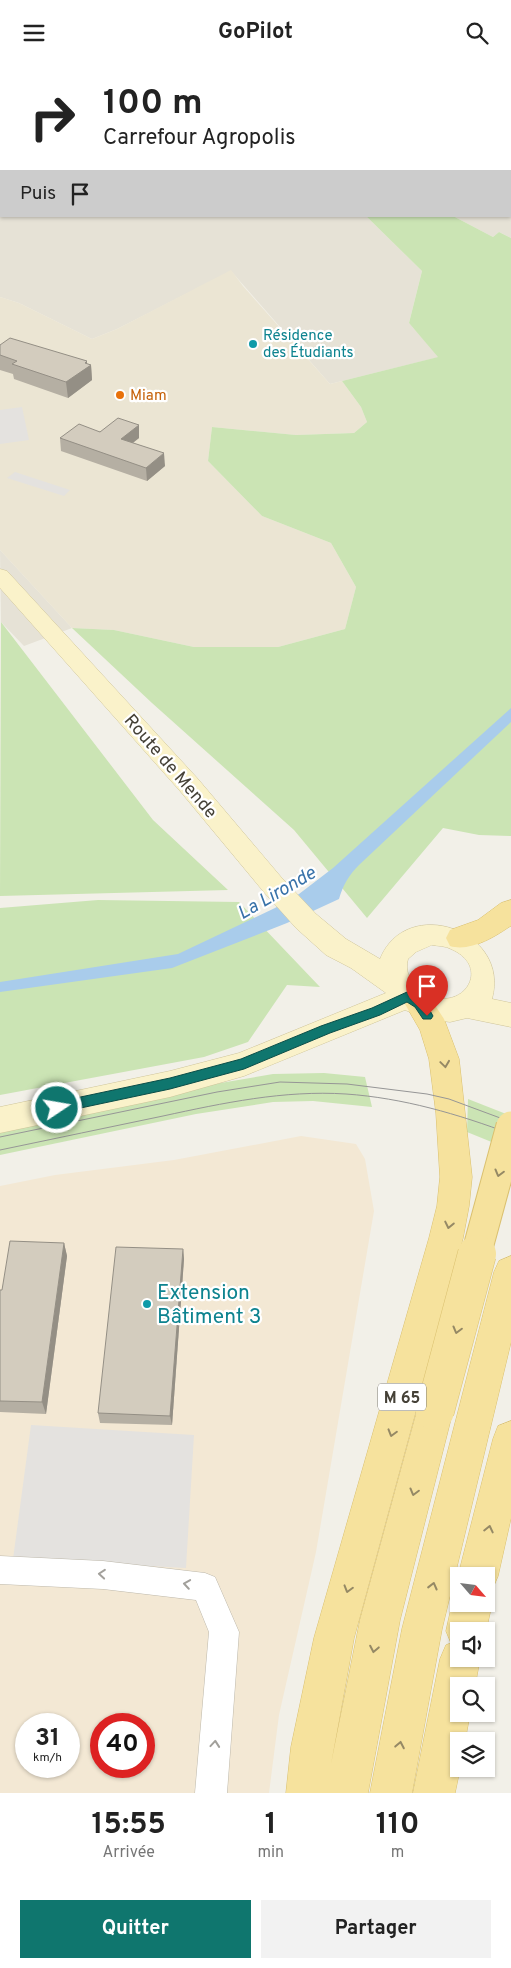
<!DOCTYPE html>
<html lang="fr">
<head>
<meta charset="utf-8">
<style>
	body { margin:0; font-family:Overpass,sans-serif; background:#f2f2f2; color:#222; height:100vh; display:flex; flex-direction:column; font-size:19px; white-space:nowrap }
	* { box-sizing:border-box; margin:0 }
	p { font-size:16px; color:#767676 }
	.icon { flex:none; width:28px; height:28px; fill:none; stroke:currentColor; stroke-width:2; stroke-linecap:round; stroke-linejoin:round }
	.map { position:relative; height:1728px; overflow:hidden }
	.panel { display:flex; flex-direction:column; background:#fff; flex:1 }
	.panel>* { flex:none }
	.hud { position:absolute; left:0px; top:0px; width:511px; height:152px; box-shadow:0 1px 4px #0004; background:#fff; color:#222; overflow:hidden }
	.needle { width:32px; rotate:118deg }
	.fabs { position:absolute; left:450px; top:1502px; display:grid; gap:10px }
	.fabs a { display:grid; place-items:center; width:45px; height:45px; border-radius:0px; background:#fff; box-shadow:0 1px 4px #0004; font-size:25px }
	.speed { position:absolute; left:15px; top:1648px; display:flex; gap:10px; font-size:25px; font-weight:700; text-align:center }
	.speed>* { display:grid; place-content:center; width:65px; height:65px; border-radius:50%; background:#fff; box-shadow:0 1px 4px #0004; line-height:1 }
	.speed small { font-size:12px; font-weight:400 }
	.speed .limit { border:8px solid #d22; background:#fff; color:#111 }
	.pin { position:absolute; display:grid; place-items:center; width:42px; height:42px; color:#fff; margin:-51px -21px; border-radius:50% 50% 50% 0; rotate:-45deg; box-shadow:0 0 5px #0007 }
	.pin .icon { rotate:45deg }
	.me { position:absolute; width:55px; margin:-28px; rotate:78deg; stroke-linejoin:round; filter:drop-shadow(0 0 4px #0008) }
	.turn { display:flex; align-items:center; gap:18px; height:105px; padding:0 20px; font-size:22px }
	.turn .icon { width:65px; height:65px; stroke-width:2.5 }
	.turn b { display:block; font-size:35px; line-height:42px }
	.then { display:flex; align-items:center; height:48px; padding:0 20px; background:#0003; gap:10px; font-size:19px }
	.eta { display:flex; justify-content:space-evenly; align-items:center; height:85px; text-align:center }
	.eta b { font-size:30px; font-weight:700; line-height:35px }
	.primary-button { display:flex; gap:10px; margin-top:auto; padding:10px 20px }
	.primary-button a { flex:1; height:58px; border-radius:0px; background:#0f766e; color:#fff; font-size:20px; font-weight:700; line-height:58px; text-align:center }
	.primary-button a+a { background:#f2f2f2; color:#222 }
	header { display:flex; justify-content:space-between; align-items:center; height:65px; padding:0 20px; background:#fff; font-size:22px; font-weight:700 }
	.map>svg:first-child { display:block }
	.residential { fill:#e6e2d6 }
	.commercial { fill:#f3e8d4; fill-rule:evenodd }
	.education { fill:#ebe5d3 }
	.green { fill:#cbe4b4 }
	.parking { fill:#e4e2df }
	.water { fill:#a9cceb }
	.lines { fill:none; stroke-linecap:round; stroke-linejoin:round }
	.street-casing { stroke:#bdb8ab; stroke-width:1 }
	.secondary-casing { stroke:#cfc59a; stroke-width:1 }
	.primary-casing { stroke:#dac06e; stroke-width:1 }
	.street { fill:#fff; fill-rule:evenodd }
	.secondary { fill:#faf2ca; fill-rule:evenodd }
	.primary { fill:#f6e29d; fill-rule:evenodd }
	.tram { stroke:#969696; stroke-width:1 }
	.primary-bridge-far1-casing { stroke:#dac06e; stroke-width:31; stroke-linecap:butt }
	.primary-bridge-casing { stroke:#dac06e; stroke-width:39; stroke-linecap:butt }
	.primary-bridge-far1 { stroke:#f6e29d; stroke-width:29 }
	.primary-bridge { stroke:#f6e29d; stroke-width:38 }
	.wall { fill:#b5afa3 }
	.shaded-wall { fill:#948f85 }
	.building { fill:#d3ccbe; stroke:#948f85 }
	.oneway { stroke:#958965 }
	.oneway2 { stroke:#a2a09b }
	.route { fill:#0f766e; stroke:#0a4d48 }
	.culture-dot { fill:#0f9aa8; stroke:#fff; stroke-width:2 }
	.food-dot { fill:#e8710a; stroke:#fff; stroke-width:2 }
	.labels { text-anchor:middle; stroke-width:4.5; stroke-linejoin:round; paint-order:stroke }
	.far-culture-label { font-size:15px; fill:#0d838f; stroke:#fff; text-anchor:start }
	.far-food-label { font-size:15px; fill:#c56008; stroke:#fff; text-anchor:start }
	.shield { fill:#fff; stroke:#7d7a73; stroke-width:1 }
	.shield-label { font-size:16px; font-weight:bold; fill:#454137 }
	.street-label { font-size:18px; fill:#454137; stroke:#fff }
	.water-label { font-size:19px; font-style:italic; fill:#3872a9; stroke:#fff }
	.near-culture-label { font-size:21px; fill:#0d838f; stroke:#fff; text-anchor:start }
</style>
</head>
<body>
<header><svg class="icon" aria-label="menu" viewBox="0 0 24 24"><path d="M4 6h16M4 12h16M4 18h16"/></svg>GoPilot<svg class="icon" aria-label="search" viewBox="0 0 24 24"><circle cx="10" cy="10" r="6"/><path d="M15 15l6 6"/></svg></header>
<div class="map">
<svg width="511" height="1728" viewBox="0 0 511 1728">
	<rect width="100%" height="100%" fill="#f2f0e8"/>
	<g class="residential">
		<polygon points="0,0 511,0 511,13 510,1 1,1 1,151 366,151 422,206 409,258 439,292 330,319 231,206 117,264 92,274 19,238 0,232"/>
		<polygon points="510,59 511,59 511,173 499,167 493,172 453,151 510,151"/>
		<polygon points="0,485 72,563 24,581 1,557"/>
	</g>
	<path class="commercial" d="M301,1071L356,1079L365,1094L374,1146L316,1487L279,1650L269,1728H0V1121L55,1110L174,1095ZM26,1659H69V1701H26ZM101,1659H144V1701H101Z"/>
	<polygon class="education" points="231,205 243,221 330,319 342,316 361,342 367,357 354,368 296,370 212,362 208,396 262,451 331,478 356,522 345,564 278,582 194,582 114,565 72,563 0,485 0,232 19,238 92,274 117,264"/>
	<g class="green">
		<polygon points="366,151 453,151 493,172 499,167 511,173 511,771 479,770 443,763 367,853 294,765 152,638 72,563 114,565 194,582 278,582 345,564 356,522 331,478 262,451 208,396 212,362 296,370 354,368 367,357 361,342 342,316 438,292 409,258 422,206"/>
		<polygon points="1,557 153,755 228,825 0,831"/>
		<polygon points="98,835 239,837 320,922 287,920 248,977 204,992 0,1030 0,843"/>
		<polygon points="324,1008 365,1012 372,1042 313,1036 273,1037 196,1049 0,1090 0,1063 191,1023 273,1009"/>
		<polygon points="468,1034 511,1051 511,1085 467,1067"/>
	</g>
	<g class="parking">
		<polygon points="22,342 29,375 0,379 0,345"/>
		<polygon points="15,407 70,425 64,431 7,413"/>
		<polygon points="31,1360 194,1370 186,1503 13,1494"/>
	</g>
	<path class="water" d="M511,643V657L359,800C349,810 343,820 339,834L287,858L172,903L0,927V917L178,889L275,843L299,829L333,803Z"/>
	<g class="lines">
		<g class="street-casing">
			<g id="street">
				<rect x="0" y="4" width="1" height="6"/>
				<rect x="510" y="109" width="1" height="6"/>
				<polygon points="0,1491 103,1496 205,1508 215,1512 239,1567 227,1728 195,1728 209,1567 196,1535 103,1524 0,1519"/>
			</g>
		</g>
		<g class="secondary-casing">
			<path id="secondary" d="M0,504L7,506L198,714L281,812L316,849L346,874L380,894C406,829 511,865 492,934L511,938V962L467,953L450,957L427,954L405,945L244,1011L170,1032L0,1068V1042L170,1006L239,988L386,928L351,903L326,890L296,863L263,826L180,726L0,523ZM432,880C438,881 446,881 451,884C497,904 456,957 417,922C409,915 405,905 408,894L416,887Z"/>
		</g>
		<g class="primary-casing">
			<g id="primary">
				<path d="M511,835V861L509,862C493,873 469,887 450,881L446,873L450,865L478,855L501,838Z"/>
				<polygon points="419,927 429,931 444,954 459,994 472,1112 469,1141 463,1173 354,1573 331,1699 360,1555 417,1346 422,1333 435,1328 448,1333 453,1346 400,1555 368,1728 286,1728 291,1682 314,1573 429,1173 437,1141 440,1112 436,1048 429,994 420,965 405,939 409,931"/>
				<polygon points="511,1191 511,1277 442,1564 412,1728 370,1728 402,1564 494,1207 499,1196"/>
				<polygon points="511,1356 511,1453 498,1511 492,1525 487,1527 492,1539 486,1566 459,1566 459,1594 480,1594 475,1621 459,1621 459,1649 470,1649 465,1676 459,1676 460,1704 455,1728 413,1728 440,1594 446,1580 451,1578 446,1566 452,1539 459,1525 459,1539 486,1539 486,1511 458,1511 493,1374 498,1361"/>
			</g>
		</g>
		<use href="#street" class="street"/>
		<use href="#secondary" class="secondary"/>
		<use href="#primary" class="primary"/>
		<g class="tram">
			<polyline points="0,1072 217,1027 280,1017 347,1019 427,1029 449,1034 511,1057"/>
			<path d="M0,1085C54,1074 109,1062 163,1051C223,1038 284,1025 346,1029C403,1033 458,1049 511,1069"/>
		</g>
		<g class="primary-bridge-far1-casing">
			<polyline id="primary-bridge-far1" points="476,1190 511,1061"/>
		</g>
		<g class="primary-bridge-casing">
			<polyline id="primary-bridge" points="435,1346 477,1189"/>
		</g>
		<use href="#primary-bridge-far1" class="primary-bridge-far1"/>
		<use href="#primary-bridge" class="primary-bridge"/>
	</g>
	<g class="wall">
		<polygon points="0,280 87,296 87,299 91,300 92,315 68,333 14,314 13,309 0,305"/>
		<polygon points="139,360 139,373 133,378 165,401 147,416 61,386 60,373"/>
		<polygon points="64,1178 67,1191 46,1349 0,1347 0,1225 2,1225"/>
		<polygon points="183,1184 184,1194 172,1360 100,1358 98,1348"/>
	</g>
	<g class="shaded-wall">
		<polygon points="87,296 87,302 91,300 92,315 68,333 66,317"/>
		<polygon points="139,360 139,373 122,386 121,374"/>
		<polygon points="164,388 165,401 147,416 146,403"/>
		<polygon points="64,1178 67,1191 46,1349 42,1337"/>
		<polygon points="183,1184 184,1194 172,1360 170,1351"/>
	</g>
	<g class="building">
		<polygon points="10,273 87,296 85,298 91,300 66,317 12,299 17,296 0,290 0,280"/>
		<polygon points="118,353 139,360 121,374 164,388 146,403 60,373 79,359 100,367"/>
		<polygon points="10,1176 64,1178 42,1337 0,1336 0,1225 2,1225"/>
		<polygon points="116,1182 183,1184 170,1351 98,1348"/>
	</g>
	<defs><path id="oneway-chevron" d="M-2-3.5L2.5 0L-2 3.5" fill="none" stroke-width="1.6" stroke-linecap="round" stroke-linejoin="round" transform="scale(1.25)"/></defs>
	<g class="oneway">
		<use href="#oneway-chevron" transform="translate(445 999) rotate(82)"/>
		<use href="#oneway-chevron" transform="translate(499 1108) rotate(105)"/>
		<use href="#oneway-chevron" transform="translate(449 1160) rotate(102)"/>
		<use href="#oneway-chevron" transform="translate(457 1265) rotate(105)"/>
		<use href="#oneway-chevron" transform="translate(392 1368) rotate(106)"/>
		<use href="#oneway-chevron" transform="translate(414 1427) rotate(105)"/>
		<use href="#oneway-chevron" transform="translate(489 1464) rotate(-77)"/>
		<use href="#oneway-chevron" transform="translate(433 1521) rotate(-76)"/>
		<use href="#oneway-chevron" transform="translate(348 1524) rotate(106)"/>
		<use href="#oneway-chevron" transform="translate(374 1584) rotate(101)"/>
		<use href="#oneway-chevron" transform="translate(400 1680) rotate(-79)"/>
	</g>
	<g class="oneway2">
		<use href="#oneway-chevron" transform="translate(102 1509) rotate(-175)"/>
		<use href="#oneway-chevron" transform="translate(187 1519) rotate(-171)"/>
		<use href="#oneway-chevron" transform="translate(215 1679) rotate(-85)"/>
	</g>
	<polygon class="route" points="407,927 424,935 433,951 431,954 423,954 415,942 407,937 380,950 330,968 244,1004 170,1024 57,1048 52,1047 50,1043 52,1039 57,1037 170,1013 241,994 321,961 372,943"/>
	<g class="culture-dot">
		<circle cx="253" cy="279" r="5"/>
		<circle cx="147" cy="1239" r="5"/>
	</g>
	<circle class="food-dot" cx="120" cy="330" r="5"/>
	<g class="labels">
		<g class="far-culture-label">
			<text x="263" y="275">Résidence<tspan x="263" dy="17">des Étudiants</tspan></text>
		</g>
		<g class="far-food-label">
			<text x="130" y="335">Miam</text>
		</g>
		<rect class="shield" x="378" y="1318.5" width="48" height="27" rx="4"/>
		<g class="shield-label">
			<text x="402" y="1338">M 65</text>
		</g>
		<g class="street-label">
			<text transform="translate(171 701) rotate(49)" y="6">Route de Mende</text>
		</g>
		<g class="water-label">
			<text transform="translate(276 827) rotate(-30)" y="7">La Lironde</text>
		</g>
		<g class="near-culture-label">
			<text x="157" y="1234">Extension<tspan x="157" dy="24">Bâtiment 3</tspan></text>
		</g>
	</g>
</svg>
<div class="fabs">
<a><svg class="needle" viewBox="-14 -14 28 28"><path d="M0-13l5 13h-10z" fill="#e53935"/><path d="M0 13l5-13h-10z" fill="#767676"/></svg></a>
<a><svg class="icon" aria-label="sound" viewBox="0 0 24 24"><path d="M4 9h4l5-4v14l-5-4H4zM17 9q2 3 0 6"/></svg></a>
<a><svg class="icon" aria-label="search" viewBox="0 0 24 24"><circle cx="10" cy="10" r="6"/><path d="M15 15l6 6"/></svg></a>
<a><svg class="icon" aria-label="layers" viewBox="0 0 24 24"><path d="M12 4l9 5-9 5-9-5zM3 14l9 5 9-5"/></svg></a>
</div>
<div class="speed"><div>31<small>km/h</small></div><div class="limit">40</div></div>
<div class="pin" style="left:427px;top:951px;background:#d93025"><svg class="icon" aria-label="arrive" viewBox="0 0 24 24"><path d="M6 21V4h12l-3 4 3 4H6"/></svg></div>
<svg class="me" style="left:57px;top:1043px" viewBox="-20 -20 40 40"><circle r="17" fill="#0f766e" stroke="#fff" stroke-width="3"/><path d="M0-11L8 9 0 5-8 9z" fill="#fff"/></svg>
<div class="hud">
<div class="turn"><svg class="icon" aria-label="right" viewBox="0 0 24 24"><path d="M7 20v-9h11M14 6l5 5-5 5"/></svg><div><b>100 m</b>Carrefour Agropolis</div></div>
<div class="then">Puis<svg class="icon" aria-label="arrive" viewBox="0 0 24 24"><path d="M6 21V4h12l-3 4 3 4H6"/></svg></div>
</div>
</div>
<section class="panel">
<div class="eta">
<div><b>15:55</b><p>Arrivée</p></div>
<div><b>1</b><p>min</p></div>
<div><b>110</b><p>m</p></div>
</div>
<div class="primary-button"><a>Quitter</a><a>Partager</a></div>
</section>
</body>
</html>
